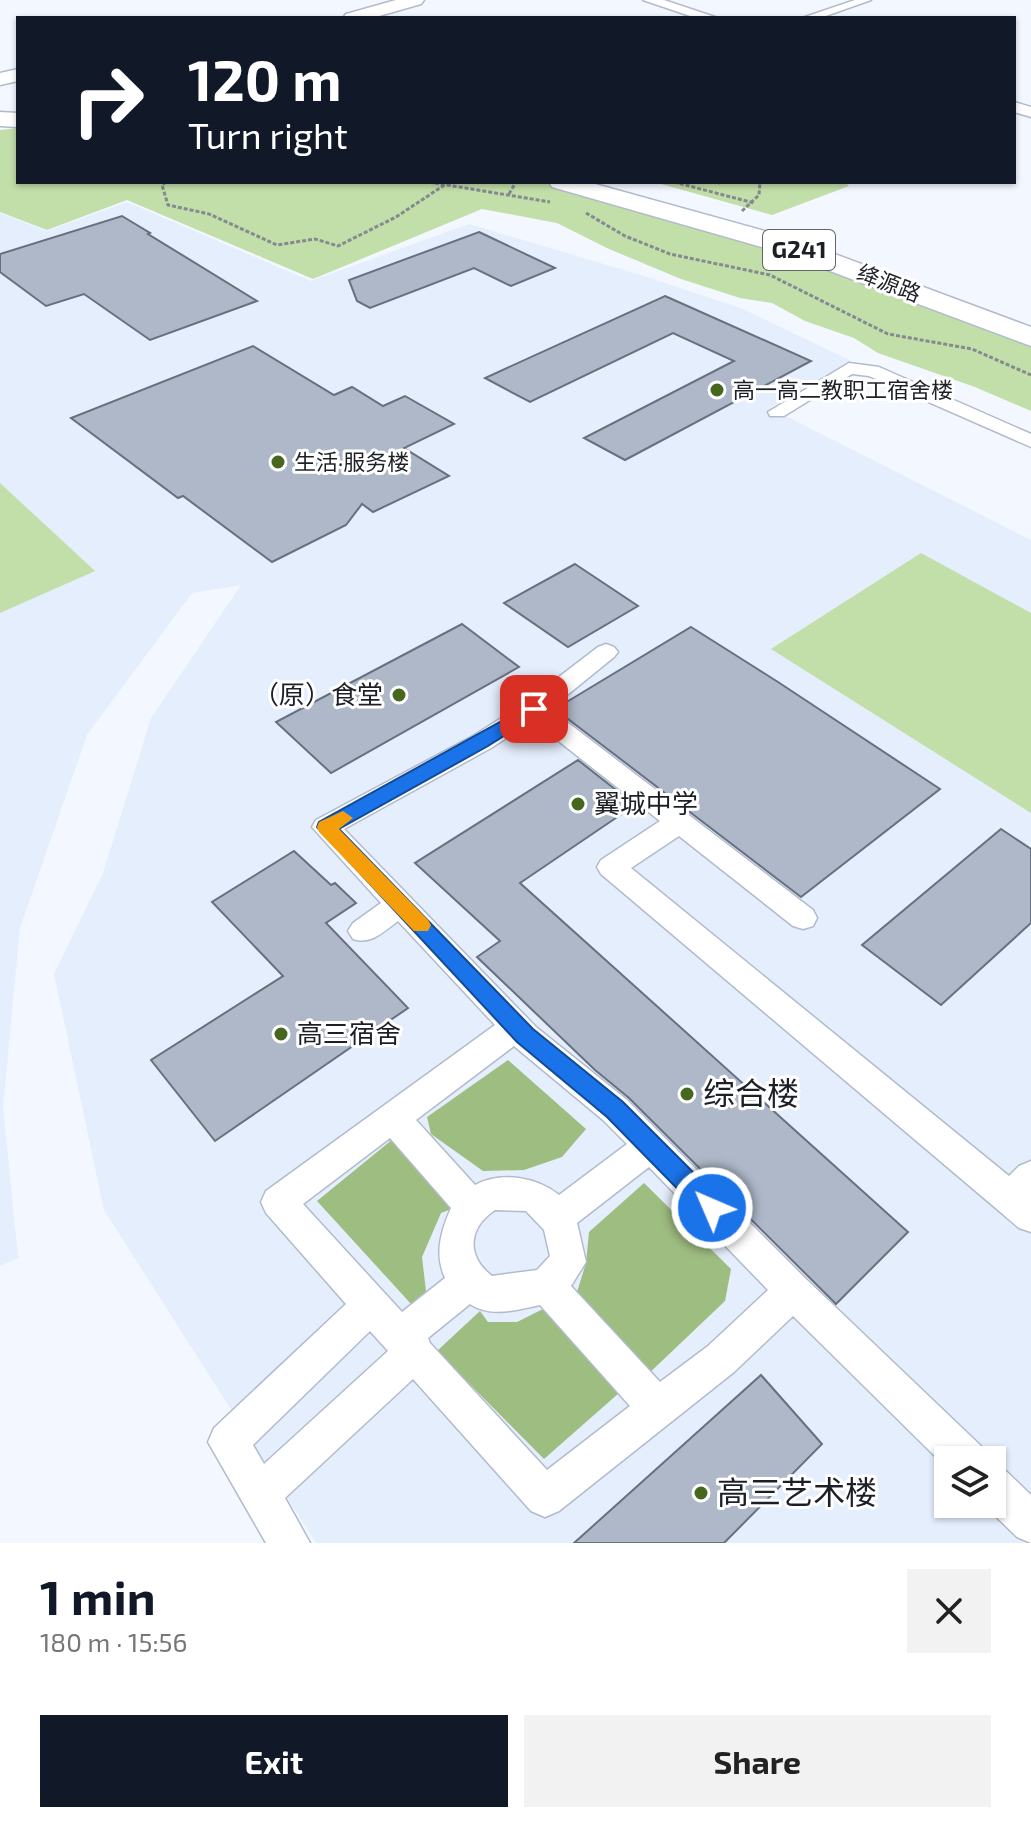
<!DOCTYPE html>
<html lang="en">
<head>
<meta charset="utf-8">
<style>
	body { margin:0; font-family:"Exo 2","Noto Sans SC",sans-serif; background:#f2f2f2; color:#222; height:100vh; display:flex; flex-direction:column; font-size:30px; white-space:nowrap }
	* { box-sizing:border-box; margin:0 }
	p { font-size:26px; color:#767676 }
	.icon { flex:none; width:44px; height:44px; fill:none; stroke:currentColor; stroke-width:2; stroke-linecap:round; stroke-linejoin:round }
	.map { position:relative; height:1543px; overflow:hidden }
	.sheet { display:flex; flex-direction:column; background:#fff; flex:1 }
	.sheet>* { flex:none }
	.top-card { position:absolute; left:16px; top:16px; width:1000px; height:168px; border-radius:0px; box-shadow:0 2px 6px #0004; background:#111827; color:#fff; overflow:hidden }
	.tools { position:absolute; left:934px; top:1446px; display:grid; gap:16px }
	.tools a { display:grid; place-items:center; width:72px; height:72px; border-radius:0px; background:#fff; box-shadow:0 2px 6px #0004; font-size:40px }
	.pin { position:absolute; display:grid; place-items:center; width:68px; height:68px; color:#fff; margin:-34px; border-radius:16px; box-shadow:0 4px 12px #0006 }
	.me { position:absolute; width:88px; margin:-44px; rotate:315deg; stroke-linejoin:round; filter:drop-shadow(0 0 6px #0008) }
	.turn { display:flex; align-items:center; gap:28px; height:168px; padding:0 40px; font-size:36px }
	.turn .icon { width:104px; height:104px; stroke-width:2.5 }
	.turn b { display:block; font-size:56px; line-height:68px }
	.round { display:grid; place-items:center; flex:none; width:84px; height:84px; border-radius:0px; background:#f2f2f2 }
	.head { display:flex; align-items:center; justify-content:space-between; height:136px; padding:0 40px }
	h1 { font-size:48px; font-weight:700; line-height:60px; color:#111827 }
	.button { display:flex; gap:16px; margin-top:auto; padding:16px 40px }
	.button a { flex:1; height:92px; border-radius:0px; background:#111827; color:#fff; font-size:32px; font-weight:700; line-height:92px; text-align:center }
	.button a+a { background:#f2f2f2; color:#222 }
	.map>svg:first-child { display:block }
	.built { fill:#e5eefd; fill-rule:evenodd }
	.green { fill:#c2dea9 }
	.forest { fill:#9ebd81 }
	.building { fill:#aeb8c9; stroke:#677080; stroke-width:2 }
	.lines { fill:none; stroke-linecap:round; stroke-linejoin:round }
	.minor-casing { stroke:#b1bbcc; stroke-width:3 }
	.tertiary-casing { stroke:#b1bbcc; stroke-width:3 }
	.primary-casing { stroke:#b1bbcc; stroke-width:3 }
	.trunk-casing { stroke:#b1bbcc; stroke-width:3 }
	.path { stroke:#858990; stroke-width:3; stroke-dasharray:4 2; stroke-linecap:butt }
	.minor { fill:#fff; fill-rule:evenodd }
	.tertiary { fill:#fff; fill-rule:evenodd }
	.primary { fill:#fff; fill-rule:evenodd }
	.trunk { fill:#fff; fill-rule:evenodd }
	.route { fill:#1a73e8; stroke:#114b97; stroke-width:2 }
	.slow { fill:#f59e0b }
	.poi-dot { fill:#46671d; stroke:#fff; stroke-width:3 }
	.labels { text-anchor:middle; stroke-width:6; stroke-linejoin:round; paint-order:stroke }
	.far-street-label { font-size:22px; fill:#1c2026; stroke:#fff }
	.far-poi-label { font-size:22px; fill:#1c2026; stroke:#fff; text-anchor:start }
	.shield { fill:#fff; stroke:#606367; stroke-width:2 }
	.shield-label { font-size:24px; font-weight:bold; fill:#1c2026 }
	.poi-label { font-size:26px; fill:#1c2026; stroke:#fff; text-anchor:start }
	.near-poi-label { font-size:32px; fill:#1c2026; stroke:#fff; text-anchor:start }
</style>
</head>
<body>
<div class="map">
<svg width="1031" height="1543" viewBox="0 0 1031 1543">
	<rect width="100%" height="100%" fill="#f3f7ff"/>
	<path class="built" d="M127,202L311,281L469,224L644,276L741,308L851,361L770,408L1031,540V1543H316L104,1210L54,974L103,873L151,718L241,585L192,593L87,735L20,928L3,1107L18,1258L0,1266V213L47,231ZM948,1460H992V1504H948Z"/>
	<g class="green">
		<path d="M18,128V182H544C710,218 870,284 1031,341V411L975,387L878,353L854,338L805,321L772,303L740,298L681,279L609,249L557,223L482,209L313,279L127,200L47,230L0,212V130Z"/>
		<polygon points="654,182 845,182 849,186 772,215"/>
		<polygon points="0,483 95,571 0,613"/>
		<polygon points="921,553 1031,613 1031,813 771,649"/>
	</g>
	<g class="forest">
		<polygon points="508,1060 586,1129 562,1157 524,1170 483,1171 431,1134 427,1117"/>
		<polygon points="393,1139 454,1208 441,1213 422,1257 426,1291 412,1305 317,1201"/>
		<polygon points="644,1183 731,1269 725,1301 645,1377 577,1292 586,1263 589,1232"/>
		<polygon points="545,1308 619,1393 544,1459 437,1351 480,1311 488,1322 517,1322"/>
	</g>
	<g class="building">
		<polygon points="122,216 150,233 148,234 257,301 150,340 84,294 46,306 0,272 0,254"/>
		<polygon points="479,232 555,268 511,286 474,268 370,308 357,301 349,280"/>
		<polygon points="665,296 811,361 625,460 584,438 734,361 673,333 530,402 485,378"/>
		<polygon points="253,346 334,395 352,387 383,406 405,396 454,424 404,448 449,476 373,512 362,504 346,525 272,562 183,496 178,498 71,418"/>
		<polygon points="575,564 638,606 568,647 504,603"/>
		<polygon points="462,624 519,667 331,773 276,722"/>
		<polygon points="691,627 778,682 940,789 801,897 555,709"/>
		<polygon points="578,760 635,805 520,883 908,1232 836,1304 629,1098 595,1070 477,957 500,941 415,863"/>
		<polygon points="1001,829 1031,849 1031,923 941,1005 862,945"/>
		<polygon points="294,851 331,885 335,883 356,903 326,923 408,1008 215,1141 151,1060 283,976 212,902"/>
		<polygon points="761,1375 822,1444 724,1543 574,1543"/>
	</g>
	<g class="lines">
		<g class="minor-casing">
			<g id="minor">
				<polygon points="855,0 871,0 820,18 802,18"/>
				<polygon points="849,363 879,367 1031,434 1031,447 869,376 852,374 784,416 770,416 768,412"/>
				<path d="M606,644L614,647L618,652L614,657L550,709L813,910L817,918L813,926L803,929L793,926L679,836L631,868L1009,1176L1019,1166L1031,1161V1232L1019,1228L998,1210L601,874L597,867L601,860L660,821L533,721L491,748L344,829L536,1027L627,1100L807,1280L981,1446L987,1460H948V1469L793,1316L734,1372L559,1511L545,1517L531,1511L413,1379L285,1498L310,1543H266L208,1442L214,1428L346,1304L266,1213L261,1202L266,1191L495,1025L398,921C383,932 371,945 353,939L348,931L353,923L381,903L312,827L316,820L473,736L525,703L598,647ZM514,1046L603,1120L627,1144L559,1195C537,1177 501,1171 475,1185L416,1120ZM390,1138L451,1208C441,1231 434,1254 445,1278L402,1312L303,1204ZM649,1167L768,1290L708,1346L660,1382L571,1286L586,1262L577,1223ZM495,1210L526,1211L544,1230L550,1256L537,1270L492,1276C466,1256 468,1228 495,1210ZM470,1304C491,1318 517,1310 540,1305L630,1406L547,1470L430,1343L428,1338ZM370,1331L388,1351L264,1464L253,1445Z"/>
				<polygon points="992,1465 1006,1471 1031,1495 1031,1543 1017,1537 983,1504 992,1504"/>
			</g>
		</g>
		<g class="tertiary-casing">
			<g id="tertiary">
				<polygon points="643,0 664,0 718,18 696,18"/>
				<polygon points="1014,102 1031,107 1031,117 1014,112"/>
			</g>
		</g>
		<g class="primary-casing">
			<polygon id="primary" points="396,0 424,0 421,4 372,18 343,18 346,14"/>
		</g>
		<g class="trunk-casing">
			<g id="trunk">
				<polygon points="18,69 18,81 0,85 0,73"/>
				<polygon points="0,112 18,113 18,127 0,126"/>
				<polygon points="549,182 588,182 797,240 1031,327 1031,346 779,252 552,187"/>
			</g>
		</g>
		<g class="path">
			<polyline points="166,182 162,185 168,205 209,214 277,245 315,239 338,246 396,217 449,182"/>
			<polyline points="429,182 550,202"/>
			<polyline points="674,182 754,203"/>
			<polyline points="716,182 720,183"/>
			<polyline points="509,194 516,182"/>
			<polyline points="742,211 759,195 760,182"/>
			<polyline points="586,213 625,236 670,254 770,275 888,334 972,349 1031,375"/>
		</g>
		<use href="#minor" class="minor"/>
		<use href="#tertiary" class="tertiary"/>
		<use href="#primary" class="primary"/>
		<use href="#trunk" class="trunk"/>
	</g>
	<polygon class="route" points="534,703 543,709 540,713 488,746 339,829 533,1029 623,1102 721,1200 724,1208 721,1216 712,1219 704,1216 607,1117 517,1042 317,827 319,822"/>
	<polygon class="slow" points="343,811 353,818 339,829 428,920 431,925 428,931 414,931 319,832 317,827 319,822"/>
	<g class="poi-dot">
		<circle cx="717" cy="390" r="8"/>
		<circle cx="278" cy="462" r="8"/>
		<circle cx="399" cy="695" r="8"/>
		<circle cx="578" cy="804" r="8"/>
		<circle cx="281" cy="1034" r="8"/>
		<circle cx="687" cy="1094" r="8"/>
		<circle cx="701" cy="1493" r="8"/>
	</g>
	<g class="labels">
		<g class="far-street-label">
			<text transform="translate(889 283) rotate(21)" y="8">绛源路</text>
		</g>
		<g class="far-poi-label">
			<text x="733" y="398">高一高二教职工宿舍楼</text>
			<text x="294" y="470">生活·服务楼</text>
		</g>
		<rect class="shield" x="763" y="230" width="72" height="40" rx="6"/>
		<g class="shield-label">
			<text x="799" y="258">G241</text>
		</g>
		<g class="poi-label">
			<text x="383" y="704" text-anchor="end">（原）食堂</text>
			<text x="594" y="813">翼城中学</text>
			<text x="297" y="1043">高三宿舍</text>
		</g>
		<g class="near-poi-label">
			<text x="703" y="1105">综合楼</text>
			<text x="717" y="1504">高三艺术楼</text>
		</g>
	</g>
</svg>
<div class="tools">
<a><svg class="icon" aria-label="layers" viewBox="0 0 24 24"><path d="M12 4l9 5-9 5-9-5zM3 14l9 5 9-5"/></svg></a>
</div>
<div class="pin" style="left:534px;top:709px;background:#d93025"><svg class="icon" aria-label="arrive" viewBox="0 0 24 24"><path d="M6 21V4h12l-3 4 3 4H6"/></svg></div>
<svg class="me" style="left:712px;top:1208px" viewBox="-20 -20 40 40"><circle r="17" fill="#1a73e8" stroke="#fff" stroke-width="3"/><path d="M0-11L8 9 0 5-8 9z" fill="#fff"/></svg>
<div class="top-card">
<div class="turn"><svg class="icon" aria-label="right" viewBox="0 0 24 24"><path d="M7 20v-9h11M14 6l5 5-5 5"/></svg><div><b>120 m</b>Turn right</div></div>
</div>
</div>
<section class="sheet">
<div class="head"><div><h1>1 min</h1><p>180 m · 15:56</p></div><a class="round"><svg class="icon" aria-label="close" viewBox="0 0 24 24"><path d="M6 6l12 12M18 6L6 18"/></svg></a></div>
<div class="button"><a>Exit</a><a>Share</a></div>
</section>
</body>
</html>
